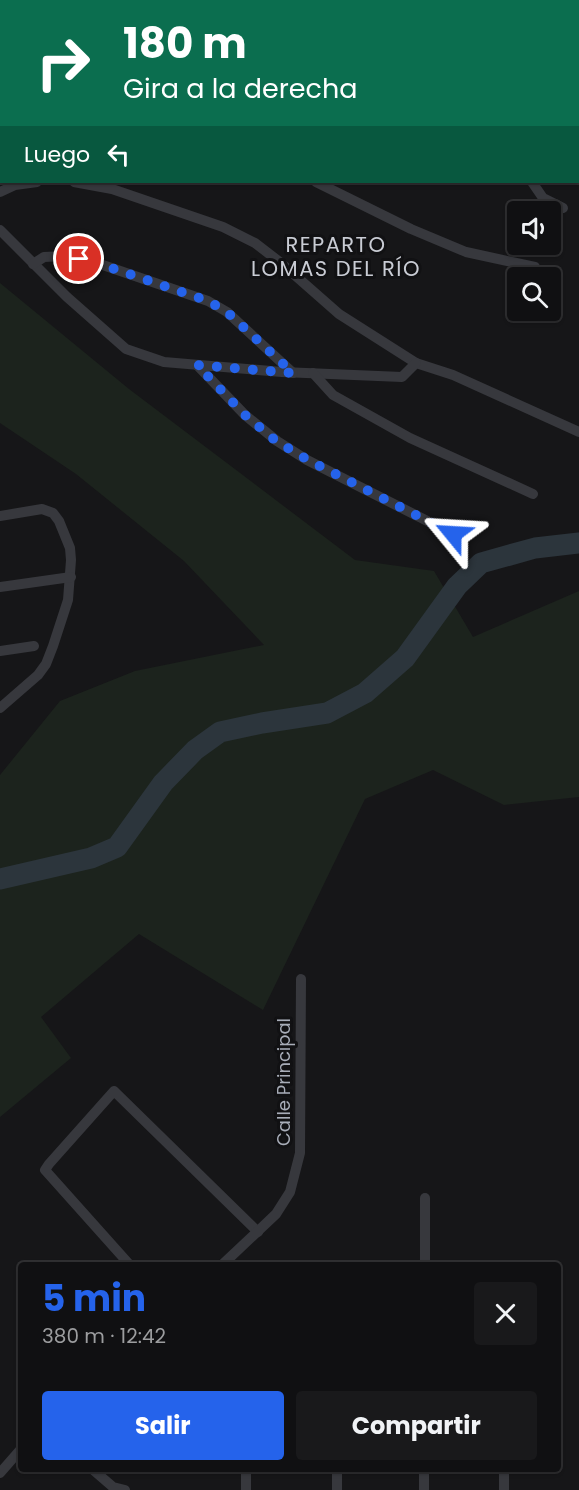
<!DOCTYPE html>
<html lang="es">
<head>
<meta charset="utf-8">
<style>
	body { margin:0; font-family:Poppins,sans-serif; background:#19191b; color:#f1f3f6; height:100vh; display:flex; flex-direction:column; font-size:22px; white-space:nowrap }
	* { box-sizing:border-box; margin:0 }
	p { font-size:20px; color:#9c9d9f }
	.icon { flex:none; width:33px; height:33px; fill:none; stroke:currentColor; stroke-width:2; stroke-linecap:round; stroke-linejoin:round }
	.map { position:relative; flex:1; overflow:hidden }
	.drawer { position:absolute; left:18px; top:1262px; width:543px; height:210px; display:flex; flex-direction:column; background:#101012; border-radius:6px; box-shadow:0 2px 4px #0004,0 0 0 2px #303032 }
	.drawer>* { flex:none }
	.banner { position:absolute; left:0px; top:0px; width:579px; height:183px; box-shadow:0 2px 4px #0004,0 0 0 2px #303032; background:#0b6e4f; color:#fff; overflow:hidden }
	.fabs { position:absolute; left:507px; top:201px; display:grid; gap:12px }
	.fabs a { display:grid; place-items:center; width:54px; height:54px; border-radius:6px; background:#101012; box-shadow:0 2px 4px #0004,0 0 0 2px #303032; font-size:30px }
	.pin { position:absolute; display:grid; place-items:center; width:51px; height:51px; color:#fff; margin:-26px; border:3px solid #fff; border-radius:50%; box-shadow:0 2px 6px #0007 }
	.me { position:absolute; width:66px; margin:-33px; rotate:297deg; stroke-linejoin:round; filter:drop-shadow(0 0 4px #0008) }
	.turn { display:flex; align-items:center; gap:21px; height:126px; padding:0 24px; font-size:27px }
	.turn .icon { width:78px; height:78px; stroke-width:2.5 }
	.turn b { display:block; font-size:42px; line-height:51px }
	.then { display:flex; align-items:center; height:57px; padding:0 24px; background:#0003; gap:12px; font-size:22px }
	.round { display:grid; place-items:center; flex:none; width:63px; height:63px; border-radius:6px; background:#19191b }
	.head { display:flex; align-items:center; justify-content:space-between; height:102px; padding:0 24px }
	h1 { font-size:36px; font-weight:700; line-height:45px; color:#2563eb }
	.action { display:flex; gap:12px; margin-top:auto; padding:12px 24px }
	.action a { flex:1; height:69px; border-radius:6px; background:#2563eb; color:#fff; font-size:24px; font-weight:700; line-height:69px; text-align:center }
	.action a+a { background:#19191b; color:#f1f3f6 }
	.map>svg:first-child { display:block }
	.green { fill:#1c231d }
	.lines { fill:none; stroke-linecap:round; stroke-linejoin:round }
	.river { stroke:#2c353c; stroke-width:21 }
	.street { stroke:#37383d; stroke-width:10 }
	.secondary { stroke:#45474d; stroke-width:15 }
	.route { stroke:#2563eb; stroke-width:10; stroke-dasharray:0 18 }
	.labels { text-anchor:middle; stroke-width:6; stroke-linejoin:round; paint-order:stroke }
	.street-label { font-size:18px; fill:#a8adb8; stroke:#111113 }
	.quarter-label { font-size:21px; letter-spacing:1.5px; fill:#c9ccd4; stroke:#111113 }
</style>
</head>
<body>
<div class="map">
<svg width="579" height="1490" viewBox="0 0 579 1490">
	<rect width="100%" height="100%" fill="#161618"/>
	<polygon class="green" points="0,283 129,389 355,560 434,571 473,637 579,591 579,797 504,805 433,770 365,799 263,1010 139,934 41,1017 71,1058 0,1117 0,775 60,701 135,671 264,645 184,561 76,474 0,423"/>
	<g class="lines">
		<polyline class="river" points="0,879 91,858 117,847 163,783 195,750 220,732 262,723 327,713 365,693 405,658 457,586 481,563 535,548 579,543"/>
		<g class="street">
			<polyline points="112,0 113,2"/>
			<polyline points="94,2 94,0"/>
			<polyline points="578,100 579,101"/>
			<polyline points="0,122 2,121"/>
			<polyline points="74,182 112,189 223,227 255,243 281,263 339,314 416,363 453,375 579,432"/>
			<polyline points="316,182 411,229 466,252 535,267"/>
			<polyline points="532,182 543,198 563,208"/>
			<polyline points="0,192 15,185 37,182"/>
			<polyline points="0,230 67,297 126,349 164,362 282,372 402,377 416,363"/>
			<polyline points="33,264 44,257 64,256 94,262 208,301 227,312 293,373"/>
			<polyline points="197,365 245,415 277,441 307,460 453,534"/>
			<polyline points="313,373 333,395 410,438 533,494"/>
			<polyline points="0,516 42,509 53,513 59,521 70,548 71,560 68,600 53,646 46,664 38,675 0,708"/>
			<polyline points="0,587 71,577"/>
			<polyline points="0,651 34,646"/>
			<polyline points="129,1264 45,1170 49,1164 114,1091 258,1232"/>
			<polyline points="223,1264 276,1214 290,1192 300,1153 301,979"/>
			<polyline points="425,1264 425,1198"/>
			<polyline points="91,1468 113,1487 125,1490"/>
			<polyline points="424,1468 424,1490"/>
			<polyline points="0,1473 21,1449"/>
			<polyline points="246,1490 246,1468"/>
			<polyline points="337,1490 337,1468"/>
			<polyline points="504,1490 504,1468"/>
		</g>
		<g class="secondary">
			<polyline points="433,0 434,2"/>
			<polyline points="578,27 579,26"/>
		</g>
	</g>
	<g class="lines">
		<polyline class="route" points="79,259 94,262 208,301 227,312 293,373 197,365 245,415 276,441 308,460 453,534"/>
	</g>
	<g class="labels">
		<g class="street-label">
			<text transform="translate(284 1082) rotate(-90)" y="6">Calle Principal</text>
		</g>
		<g class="quarter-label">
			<text x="336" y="252">REPARTO<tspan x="336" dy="24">LOMAS DEL RÍO</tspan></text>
		</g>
	</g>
</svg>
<div class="fabs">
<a><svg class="icon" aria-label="sound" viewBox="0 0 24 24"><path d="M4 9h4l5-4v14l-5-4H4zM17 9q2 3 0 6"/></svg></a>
<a><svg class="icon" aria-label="search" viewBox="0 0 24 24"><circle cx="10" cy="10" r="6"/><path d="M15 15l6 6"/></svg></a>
</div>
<div class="pin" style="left:79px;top:259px;background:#d93025"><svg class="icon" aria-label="arrive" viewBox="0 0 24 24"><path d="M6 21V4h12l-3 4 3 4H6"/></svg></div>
<svg class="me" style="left:453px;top:534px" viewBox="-20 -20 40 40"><path d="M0-17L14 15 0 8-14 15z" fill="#2563eb" stroke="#fff" stroke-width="4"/></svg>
<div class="banner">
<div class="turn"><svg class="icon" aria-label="right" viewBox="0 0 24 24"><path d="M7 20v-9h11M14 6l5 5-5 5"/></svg><div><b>180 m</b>Gira a la derecha</div></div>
<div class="then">Luego<svg class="icon" aria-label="left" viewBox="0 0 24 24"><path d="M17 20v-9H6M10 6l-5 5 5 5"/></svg></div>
</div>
<section class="drawer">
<div class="head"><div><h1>5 min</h1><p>380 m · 12:42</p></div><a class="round"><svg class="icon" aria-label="close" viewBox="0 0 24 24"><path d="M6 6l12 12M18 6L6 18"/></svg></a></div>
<div class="action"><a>Salir</a><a>Compartir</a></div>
</section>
</div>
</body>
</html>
